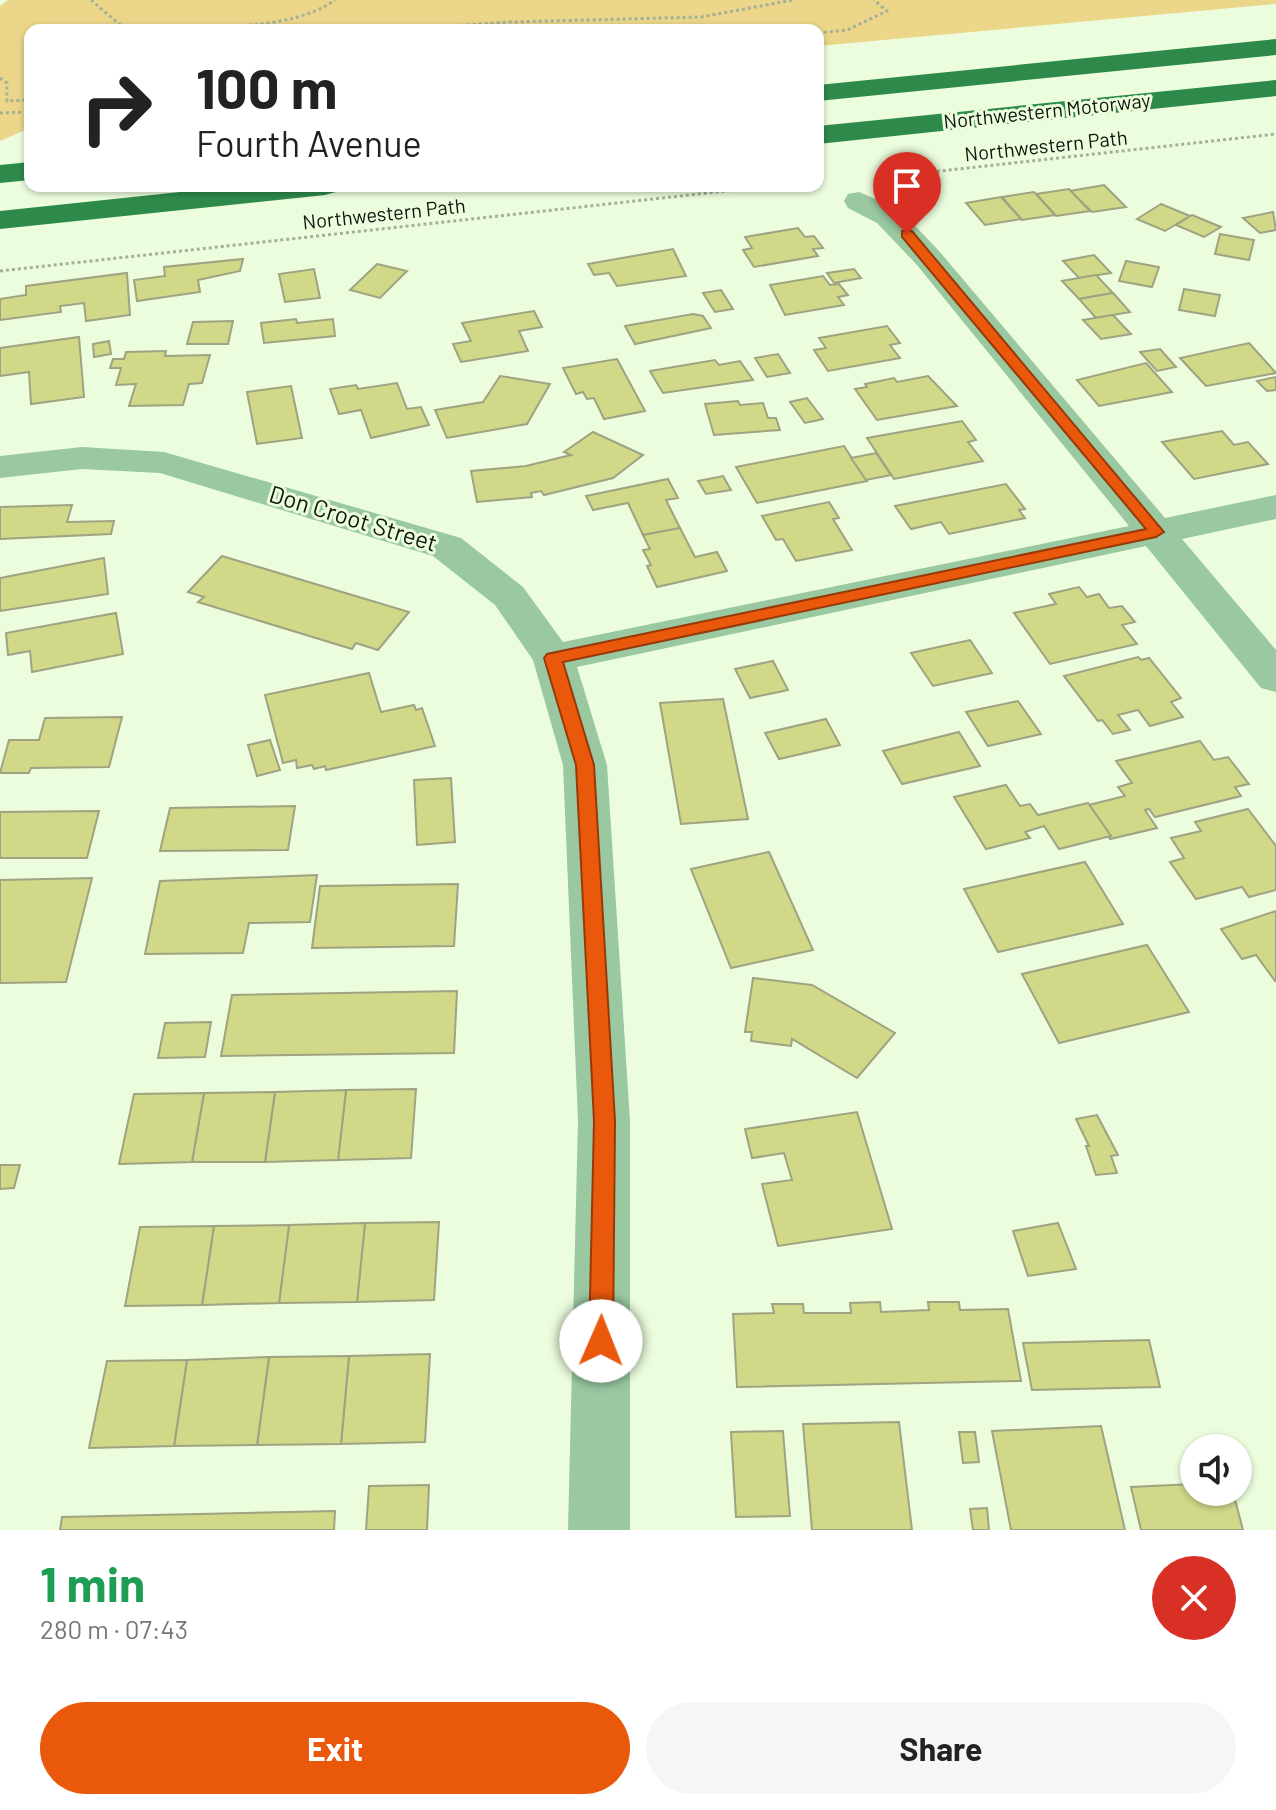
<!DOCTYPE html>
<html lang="en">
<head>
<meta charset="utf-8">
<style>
	body { margin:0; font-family:Barlow,sans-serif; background:#f6f6f6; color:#222; height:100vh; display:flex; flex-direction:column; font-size:30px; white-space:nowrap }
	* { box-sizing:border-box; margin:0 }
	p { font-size:26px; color:#767676 }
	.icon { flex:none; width:44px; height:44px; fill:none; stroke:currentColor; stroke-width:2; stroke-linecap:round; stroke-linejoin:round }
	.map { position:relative; height:1530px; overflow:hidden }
	.side { display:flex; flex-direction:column; background:#fff; flex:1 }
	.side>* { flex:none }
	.top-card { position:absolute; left:24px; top:24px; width:800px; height:168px; border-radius:16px; box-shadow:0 2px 6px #0004; background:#fff; color:#222; overflow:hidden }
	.controls { position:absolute; left:1180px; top:1434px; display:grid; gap:16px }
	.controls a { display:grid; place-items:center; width:72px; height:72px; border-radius:50%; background:#fff; box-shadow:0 2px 6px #0004; font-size:40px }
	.pin { position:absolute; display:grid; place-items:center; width:68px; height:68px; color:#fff; margin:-82px -34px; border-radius:50% 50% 50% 0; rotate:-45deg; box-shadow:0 0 8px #0007 }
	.pin .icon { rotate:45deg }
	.me { position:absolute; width:88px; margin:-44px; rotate:1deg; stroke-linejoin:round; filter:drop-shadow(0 0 6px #0008) }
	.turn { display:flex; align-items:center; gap:28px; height:168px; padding:0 40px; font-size:36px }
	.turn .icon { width:104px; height:104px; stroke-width:2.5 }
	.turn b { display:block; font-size:56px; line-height:68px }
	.round { display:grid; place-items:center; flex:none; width:84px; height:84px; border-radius:42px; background:#f6f6f6 }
	.headline { display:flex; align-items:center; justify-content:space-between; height:136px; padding:0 40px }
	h1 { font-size:48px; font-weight:700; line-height:60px; color:#1e9e55 }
	.button { display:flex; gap:16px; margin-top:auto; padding:16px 40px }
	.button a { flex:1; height:92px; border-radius:48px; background:#ea580c; color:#fff; font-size:32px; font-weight:700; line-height:92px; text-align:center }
	.button a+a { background:#f6f6f6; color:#222 }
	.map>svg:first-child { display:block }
	.green { fill:#ebd689 }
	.building { fill:#d1d888; stroke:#9fa382; stroke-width:2 }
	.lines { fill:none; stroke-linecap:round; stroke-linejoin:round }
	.path { stroke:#a3b198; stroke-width:3; stroke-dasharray:3 3; stroke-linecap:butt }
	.street { fill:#99c8a1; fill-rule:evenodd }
	.highway { fill:#2e8a4a; fill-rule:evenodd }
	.route { fill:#ea580c; stroke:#983908; stroke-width:2 }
	.labels { text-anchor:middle; stroke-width:6; stroke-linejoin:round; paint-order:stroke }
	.far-street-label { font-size:20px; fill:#0f150a; stroke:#ebfddd }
	.street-label { font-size:24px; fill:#0f150a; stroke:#ebfddd }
</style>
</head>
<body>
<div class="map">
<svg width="1276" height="1530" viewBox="0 0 1276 1530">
	<rect width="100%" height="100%" fill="#ebfddd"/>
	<polygon class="green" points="8,0 1276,0 1276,4 818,46 818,30 30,30 30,128 0,141 0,6"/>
	<g class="building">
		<polygon points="1104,185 1126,207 1092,212 1070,191"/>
		<polygon points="1069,189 1090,211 1056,216 1036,194"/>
		<polygon points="1034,192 1055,215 1022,220 1002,197"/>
		<polygon points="1001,197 1021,219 985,225 966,203"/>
		<polygon points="1161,204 1190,216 1165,231 1137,219"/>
		<polygon points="1273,212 1276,230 1260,233 1243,218"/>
		<polygon points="1192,215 1221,227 1204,237 1176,225"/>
		<polygon points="798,228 805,237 814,236 823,248 813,249 818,256 754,267 743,250 752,248 745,237"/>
		<polygon points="1220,234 1254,240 1249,260 1215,254"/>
		<polygon points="673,249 686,276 617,286 609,273 594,275 588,264"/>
		<polygon points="1094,255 1111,273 1079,278 1063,261"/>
		<polygon points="243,259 240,271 198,280 200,292 137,301 134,280 165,276 164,267"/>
		<polygon points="1126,261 1159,267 1152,287 1119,281"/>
		<polygon points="377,264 407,271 380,298 350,290"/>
		<polygon points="314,269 320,298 285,302 279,274"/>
		<polygon points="854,269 861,278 834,283 827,273"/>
		<polygon points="127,273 130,315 86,321 84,303 60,306 61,312 0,320 0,299 26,295 26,286"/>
		<polygon points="1096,275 1113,293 1079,299 1062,281"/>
		<polygon points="823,276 830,285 839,284 848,295 838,297 844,305 785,315 770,285"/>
		<polygon points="1184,289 1220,295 1215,316 1179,310"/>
		<polygon points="721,290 733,309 715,312 703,293"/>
		<polygon points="1113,293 1130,312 1096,318 1079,299"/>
		<polygon points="534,311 542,327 519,331 528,351 461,362 453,344 471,341 462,323"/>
		<polygon points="693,314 703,316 711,328 635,344 625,326"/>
		<polygon points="1113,315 1131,334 1101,339 1083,320"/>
		<polygon points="296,319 297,323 333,319 335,336 264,343 261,323"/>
		<polygon points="233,321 228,344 187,344 193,322"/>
		<polygon points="887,326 900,343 890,345 900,358 828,371 814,350 826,348 819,338"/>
		<polygon points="79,337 84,397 31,404 29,372 0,376 0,348"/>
		<polygon points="109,341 111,354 94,357 93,344"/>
		<polygon points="1249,343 1276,373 1206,386 1180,358"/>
		<polygon points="1160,349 1176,367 1157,371 1140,352"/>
		<polygon points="166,351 165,356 210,355 202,383 189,384 183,405 129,406 136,384 116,385 121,368 110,368 113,359 124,359 126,352"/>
		<polygon points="778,354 790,373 767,377 755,358"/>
		<polygon points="617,359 645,411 604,419 594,398 587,399 583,392 576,394 563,368"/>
		<polygon points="715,360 719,365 740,361 753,380 663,393 650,371"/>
		<polygon points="1146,363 1172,392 1099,406 1077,380"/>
		<polygon points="500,376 550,384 527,424 447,438 435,410 483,402"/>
		<polygon points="928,376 957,406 877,420 855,389 867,387 865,384 894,378 897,382"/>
		<polygon points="1276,377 1276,390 1267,391 1257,381"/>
		<polygon points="397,383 407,409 421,407 429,425 371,438 361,410 339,414 330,389 356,385 358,389"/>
		<polygon points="291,386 302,438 257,444 247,392"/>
		<polygon points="807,398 823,419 805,423 790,402"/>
		<polygon points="738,401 740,405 763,403 768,418 776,418 780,430 714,435 705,404"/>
		<polygon points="962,421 976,440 968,442 983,461 894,479 867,438"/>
		<polygon points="1222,431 1234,445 1248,442 1268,464 1194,479 1162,442"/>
		<polygon points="593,432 643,455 613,478 544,495 541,491 531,493 532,497 477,502 471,471 526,466 571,455 564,452"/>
		<polygon points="844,446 867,481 757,503 736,467"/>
		<polygon points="876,453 891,475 866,480 851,458"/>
		<polygon points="723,476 731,490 706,494 698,481"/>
		<polygon points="668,479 678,498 666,500 680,528 643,535 628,503 593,510 586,496"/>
		<polygon points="1006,484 1025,509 1019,510 1025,518 949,534 941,522 911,529 895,506"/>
		<polygon points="829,502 839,518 833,519 852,550 796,561 783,539 776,540 762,516"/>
		<polygon points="72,505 67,522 114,521 111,534 0,539 0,507"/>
		<polygon points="680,528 695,557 717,552 727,571 657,587 647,566 651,565 643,550 650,549 643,535"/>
		<polygon points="222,556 409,612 378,650 356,643 352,649 198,602 204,597 188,592"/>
		<polygon points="104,558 108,594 0,611 0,578"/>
		<polygon points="1079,587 1087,597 1099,594 1109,608 1122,606 1135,622 1122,625 1137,644 1050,664 1014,613 1056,604 1049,594"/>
		<polygon points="116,613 123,654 32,672 30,651 8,655 6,633"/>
		<polygon points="970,640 992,673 933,686 911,653"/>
		<polygon points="1138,657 1141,660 1149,658 1181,698 1171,702 1183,717 1150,726 1138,710 1118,715 1130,730 1113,734 1102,720 1098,721 1064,676"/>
		<polygon points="773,661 788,690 750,698 735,669"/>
		<polygon points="369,673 381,712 414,705 416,710 422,708 435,746 326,770 325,766 314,769 312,765 297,768 296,760 283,763 265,695"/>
		<polygon points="723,699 748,819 681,824 660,703"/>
		<polygon points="1018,701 1041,734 988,746 966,712"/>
		<polygon points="122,717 109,767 31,768 29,773 0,773 9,740 39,740 45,718"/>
		<polygon points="826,719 840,745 779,759 765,733"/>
		<polygon points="959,732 980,766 902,784 883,751"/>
		<polygon points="270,740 280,770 257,776 248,745"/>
		<polygon points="1200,741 1214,760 1228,757 1249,784 1235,787 1241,796 1155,817 1149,809 1145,810 1157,828 1110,839 1089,805 1125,796 1118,787 1132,783 1116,761"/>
		<polygon points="451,778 455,842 417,845 414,780"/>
		<polygon points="1006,785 1020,806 1030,804 1038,815 1088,803 1111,836 1059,849 1044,826 1025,832 1030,838 986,849 954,797"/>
		<polygon points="295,806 288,850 160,851 170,808"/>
		<polygon points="1248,809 1276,846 1276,890 1249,897 1242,887 1196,899 1170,862 1184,858 1171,838 1201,831 1195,822"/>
		<polygon points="99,811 87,858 0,858 0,812"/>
		<polygon points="769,852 813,950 731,968 691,869"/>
		<polygon points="1085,862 1123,924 998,952 964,889"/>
		<polygon points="317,875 310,922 249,923 243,953 145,954 160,881"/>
		<polygon points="92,878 66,982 0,983 0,880"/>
		<polygon points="458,884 454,946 312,948 320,886"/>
		<polygon points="1276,911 1276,981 1275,981 1256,955 1242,959 1221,929"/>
		<polygon points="1147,945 1189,1012 1059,1043 1022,974"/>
		<polygon points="753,978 812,985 895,1033 857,1078 792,1039 791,1046 751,1041 752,1032 745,1032"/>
		<polygon points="457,991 454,1053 221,1056 232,995"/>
		<polygon points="211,1022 205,1057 158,1058 165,1023"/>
		<polygon points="416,1089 411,1158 338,1160 346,1090"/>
		<polygon points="346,1090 338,1160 265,1162 275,1092"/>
		<polygon points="275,1092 265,1162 192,1162 204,1093"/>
		<polygon points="204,1093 192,1162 119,1164 134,1094"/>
		<polygon points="857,1112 892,1229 778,1246 762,1184 792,1180 784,1153 752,1158 745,1129"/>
		<polygon points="1097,1115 1118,1155 1111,1156 1117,1173 1096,1175 1086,1146 1089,1146 1076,1119"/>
		<polygon points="0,1165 20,1165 14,1188 0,1189"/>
		<polygon points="439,1222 434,1300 357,1302 365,1223"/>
		<polygon points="365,1223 357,1302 279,1303 289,1225"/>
		<polygon points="1058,1223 1076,1269 1028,1276 1013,1231"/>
		<polygon points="289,1225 279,1303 202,1305 214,1226"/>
		<polygon points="214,1226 202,1305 125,1306 140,1227"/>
		<polygon points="880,1302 881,1312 929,1310 928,1302 959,1302 960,1310 1008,1309 1021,1381 737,1387 733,1314 774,1313 772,1304 803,1304 804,1313 851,1313 850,1303"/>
		<polygon points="1149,1340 1160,1387 1032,1390 1023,1343"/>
		<polygon points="430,1354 425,1442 341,1444 349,1356"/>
		<polygon points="349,1356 341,1444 257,1445 269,1357"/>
		<polygon points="269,1357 257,1445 174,1446 187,1360"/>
		<polygon points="187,1360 174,1446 89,1448 107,1361"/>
		<polygon points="899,1422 912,1530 812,1530 803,1424"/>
		<polygon points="1101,1426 1125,1530 1011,1530 992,1431"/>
		<polygon points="783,1431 790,1516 736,1517 731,1432"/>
		<polygon points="959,1432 975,1432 979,1462 963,1463"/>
		<polygon points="1194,1484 1194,1492 1233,1492 1243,1530 1141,1530 1131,1487"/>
		<polygon points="429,1485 427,1530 366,1530 369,1486"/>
		<polygon points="987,1508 989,1530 973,1530 970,1509"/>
		<polygon points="335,1511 334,1530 60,1530 62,1517"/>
	</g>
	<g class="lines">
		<g class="path">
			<path d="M91,0L124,28L143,29C200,25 287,34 335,0"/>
			<polyline points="395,30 510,22 701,17 793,0"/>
			<polyline points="818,33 847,30 887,11 874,0"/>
			<polyline points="0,78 7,83 7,101 30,100"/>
			<polyline points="0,113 30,112"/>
			<polyline points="895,176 1276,134"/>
			<polyline points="0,271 771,186"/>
		</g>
		<polygon class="street" points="859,192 899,209 939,251 1165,518 1276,495 1276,519 1182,539 1276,650 1276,692 1261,688 1146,546 577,667 607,765 630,1121 630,1530 568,1530 578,1121 563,765 533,660 495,605 433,556 160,473 82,469 0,478 0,456 82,447 164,452 461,538 523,587 563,642 1129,526 917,265 877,223 848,208 844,201 848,194"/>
		<g class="highway">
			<polygon points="1276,39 1276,55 818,101 818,85"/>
			<polygon points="1276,80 1276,96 818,144 818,126"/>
			<polygon points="30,162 30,180 0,183 0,165"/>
			<polygon points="237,186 340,186 336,192 325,195 0,229 0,211"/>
		</g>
	</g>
	<polygon class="route" points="902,231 912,231 1164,532 1156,537 563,662 594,765 615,1121 613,1341 610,1349 601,1352 593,1349 589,1341 594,1121 576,765 544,658 547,654 1146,529 902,237"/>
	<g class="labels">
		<g class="far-street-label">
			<text transform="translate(1047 111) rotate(-6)" y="7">Northwestern Motorway</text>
			<text transform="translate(1046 146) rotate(-6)" y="7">Northwestern Path</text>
			<text transform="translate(384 214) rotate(-6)" y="7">Northwestern Path</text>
		</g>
		<g class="street-label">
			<text transform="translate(353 519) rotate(17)" y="8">Don Croot Street</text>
		</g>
	</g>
</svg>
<div class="controls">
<a><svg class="icon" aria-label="sound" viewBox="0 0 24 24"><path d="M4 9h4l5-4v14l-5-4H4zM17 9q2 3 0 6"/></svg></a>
</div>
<div class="pin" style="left:907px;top:234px;background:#d93025"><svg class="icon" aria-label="arrive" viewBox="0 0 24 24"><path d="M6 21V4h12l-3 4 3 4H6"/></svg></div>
<svg class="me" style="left:601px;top:1341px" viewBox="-20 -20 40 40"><circle r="19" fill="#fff"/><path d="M0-13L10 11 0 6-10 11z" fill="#ea580c"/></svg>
<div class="top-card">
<div class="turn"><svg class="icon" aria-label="right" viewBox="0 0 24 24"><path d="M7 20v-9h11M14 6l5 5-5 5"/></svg><div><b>100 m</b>Fourth Avenue</div></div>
</div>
</div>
<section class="side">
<div class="headline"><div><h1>1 min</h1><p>280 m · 07:43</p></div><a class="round" style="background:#d93025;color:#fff"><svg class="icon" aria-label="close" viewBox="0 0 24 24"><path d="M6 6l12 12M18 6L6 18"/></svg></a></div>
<div class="button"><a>Exit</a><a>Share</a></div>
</section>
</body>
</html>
